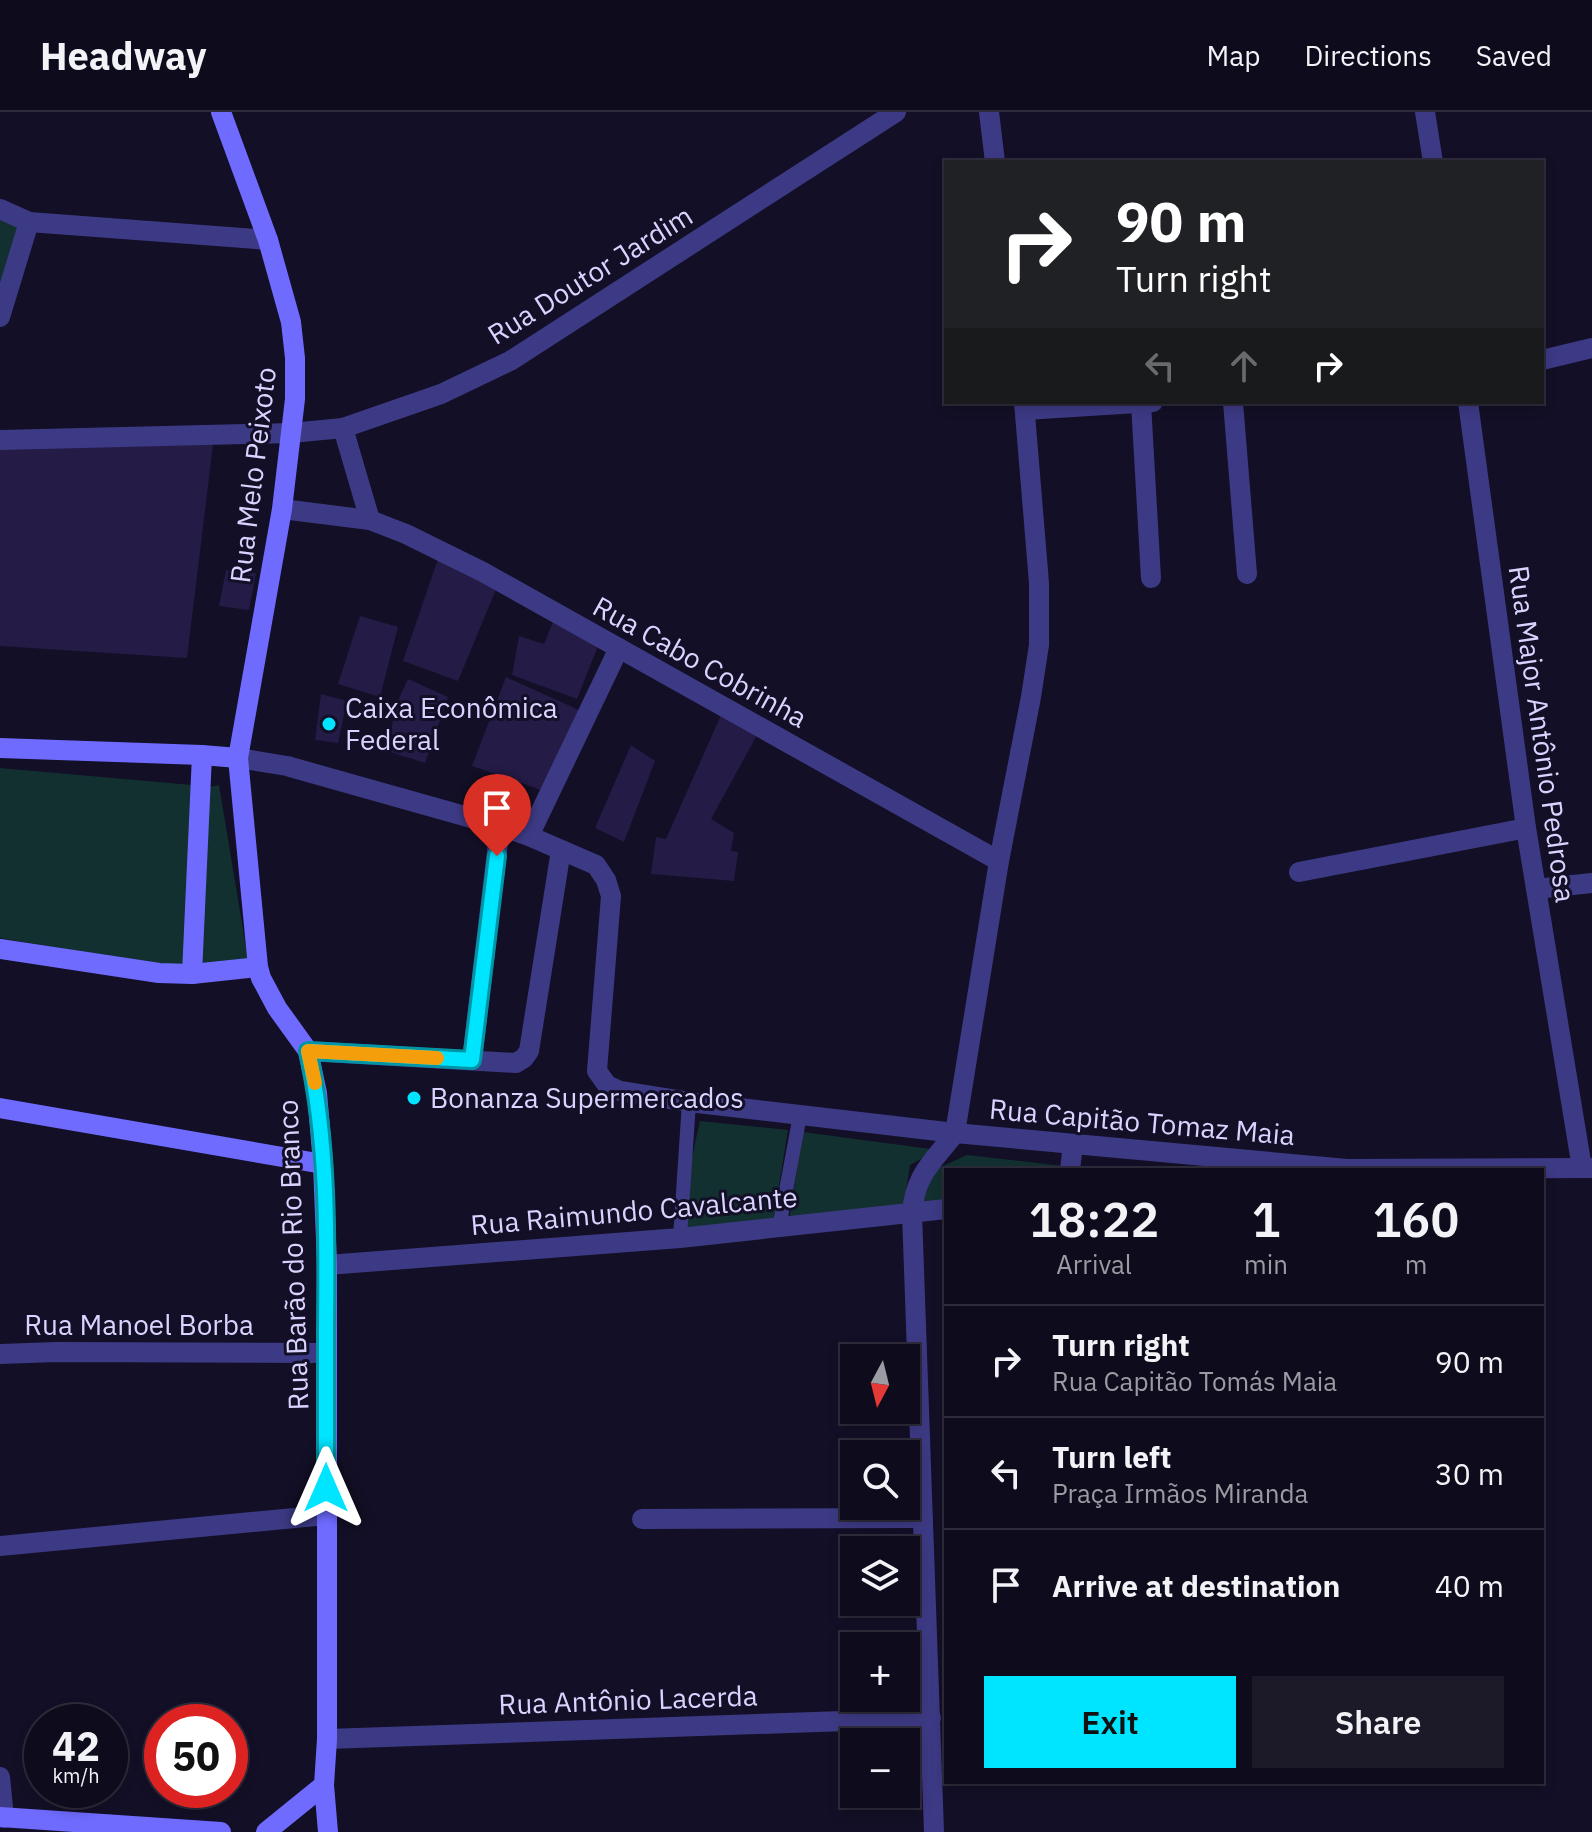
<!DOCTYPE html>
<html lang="en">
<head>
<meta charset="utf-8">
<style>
	body { margin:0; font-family:"IBM Plex Sans",sans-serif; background:#1c1929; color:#f1f3f6; height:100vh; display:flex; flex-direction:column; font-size:30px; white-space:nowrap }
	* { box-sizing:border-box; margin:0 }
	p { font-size:26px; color:#9b9ba3 }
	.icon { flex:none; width:44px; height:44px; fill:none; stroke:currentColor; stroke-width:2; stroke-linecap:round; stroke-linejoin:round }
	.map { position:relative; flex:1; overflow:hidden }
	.drawer { position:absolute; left:944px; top:1056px; width:600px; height:616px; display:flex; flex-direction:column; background:#0e0b1c; border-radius:0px; box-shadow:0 4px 12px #0003,0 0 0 2px #2e2b3b }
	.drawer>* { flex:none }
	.banner { position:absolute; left:944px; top:48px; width:600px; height:244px; border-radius:0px; box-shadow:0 4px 12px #0003,0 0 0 2px #2e2b3b; background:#202124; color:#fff; overflow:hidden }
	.needle { width:52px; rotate:187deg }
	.buttons { position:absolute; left:840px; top:1232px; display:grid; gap:16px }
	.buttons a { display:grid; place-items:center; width:80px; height:80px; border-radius:0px; background:#0e0b1c; box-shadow:0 4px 12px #0003,0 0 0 2px #2e2b3b; font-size:40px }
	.speed { position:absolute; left:24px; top:1592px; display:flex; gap:16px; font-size:40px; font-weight:700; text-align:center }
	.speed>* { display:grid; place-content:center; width:104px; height:104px; border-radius:50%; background:#0e0b1c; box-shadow:0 4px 12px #0003,0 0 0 2px #2e2b3b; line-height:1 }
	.speed small { font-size:20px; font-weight:400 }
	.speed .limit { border:12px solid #d22; background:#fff; color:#111 }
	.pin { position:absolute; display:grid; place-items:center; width:68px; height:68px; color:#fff; margin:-82px -34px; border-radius:50% 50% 50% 0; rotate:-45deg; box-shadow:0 0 8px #0007 }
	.pin .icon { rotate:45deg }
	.me { position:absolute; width:88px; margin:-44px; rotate:0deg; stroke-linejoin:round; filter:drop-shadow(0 0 6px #0008) }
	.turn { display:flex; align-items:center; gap:28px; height:168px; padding:0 40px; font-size:36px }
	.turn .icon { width:104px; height:104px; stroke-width:2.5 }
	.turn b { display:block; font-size:56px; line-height:68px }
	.lanes { display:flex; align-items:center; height:76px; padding:0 40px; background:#0003; justify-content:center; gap:40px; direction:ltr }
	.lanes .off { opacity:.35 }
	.eta { display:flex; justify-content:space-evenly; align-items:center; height:136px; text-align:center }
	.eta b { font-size:48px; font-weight:600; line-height:56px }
	.button { display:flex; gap:16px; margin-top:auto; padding:16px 40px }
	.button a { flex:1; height:92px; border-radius:0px; background:#00e5ff; color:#111; font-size:32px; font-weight:600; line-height:92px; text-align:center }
	.button a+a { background:#1c1929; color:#f1f3f6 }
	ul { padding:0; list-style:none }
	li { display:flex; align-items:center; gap:24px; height:112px; padding:0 40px; border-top:2px solid #2e2b3b }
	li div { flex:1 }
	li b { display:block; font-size:30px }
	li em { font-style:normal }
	header { display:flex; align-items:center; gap:48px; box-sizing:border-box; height:112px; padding:0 40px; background:#0e0b1c; border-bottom:2px solid #2e2b3b }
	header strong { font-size:38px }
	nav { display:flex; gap:44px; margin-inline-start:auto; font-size:28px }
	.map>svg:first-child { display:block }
	.green { fill:#12302f }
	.building { fill:#241b47 }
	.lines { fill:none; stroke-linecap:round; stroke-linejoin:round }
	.service { stroke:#3d3a85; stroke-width:14 }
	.minor { stroke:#3d3a85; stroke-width:20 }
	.tertiary { stroke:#3d3a85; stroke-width:20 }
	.secondary { stroke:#6f6bff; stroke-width:20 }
	.route-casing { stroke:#0095a6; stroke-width:20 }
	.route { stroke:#00e5ff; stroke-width:14 }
	.slow { stroke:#f59e0b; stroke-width:14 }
	.poi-dot { fill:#00e5ff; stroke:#130f26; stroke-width:3 }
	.labels { text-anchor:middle; stroke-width:6; stroke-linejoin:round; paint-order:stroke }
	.street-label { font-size:28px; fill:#d9d4ff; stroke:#130f26 }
	.poi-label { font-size:28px; fill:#d9d4ff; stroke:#130f26; text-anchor:start }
</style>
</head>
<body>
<header>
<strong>Headway</strong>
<nav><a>Map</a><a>Directions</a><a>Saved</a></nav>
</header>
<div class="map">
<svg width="1592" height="1720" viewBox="0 0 1592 1720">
	<rect width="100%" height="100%" fill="#130f26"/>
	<g class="green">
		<polygon points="0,107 19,116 0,182"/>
		<polygon points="0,656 192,673 184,857 0,826"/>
		<polygon points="219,673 248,847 201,855 210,675"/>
		<polygon points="700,1009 788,1018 773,1111 688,1117 685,1077"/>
		<polygon points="803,1020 938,1038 910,1053 904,1092 789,1108"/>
		<polygon points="967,1043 1098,1058 946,1058 946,1087 921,1091 925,1062"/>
	</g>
	<g class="building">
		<polygon points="110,332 213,333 187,546 0,534 0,335"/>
		<polygon points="438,447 497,475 458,569 403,549"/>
		<polygon points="226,458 256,461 249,498 219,494"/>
		<polygon points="360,504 398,515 380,585 338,572"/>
		<polygon points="555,505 598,534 577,587 512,563 519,524 544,532"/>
		<polygon points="506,565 579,598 541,678 472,654"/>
		<polygon points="408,567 448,585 425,651 387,639 396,593"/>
		<polygon points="321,582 347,589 338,631 315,628"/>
		<polygon points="722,601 757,623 711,707 734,721 731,739 738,740 734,769 651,762 656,725 666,727"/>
		<polygon points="631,633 655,649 624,730 595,716"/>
	</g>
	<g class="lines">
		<g class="service">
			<polyline points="779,1116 800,1003"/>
			<polyline points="680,1126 689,990"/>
		</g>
		<g class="minor">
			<polyline points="989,0 995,50"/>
			<polyline points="1425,0 1433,50"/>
			<polyline points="1542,248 1592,236"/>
			<polyline points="1233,290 1247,462"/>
			<polyline points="1468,290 1526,716 1582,1056"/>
			<polyline points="1141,291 1151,466"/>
			<polyline points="1025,298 1153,290"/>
			<polyline points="238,646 287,654 500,714 529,724 596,753 606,768 611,784 597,959 607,973 620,979 689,990 955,1021"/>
			<polyline points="529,724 619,536"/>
			<polyline points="999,749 1031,585 1039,533 1039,471 1024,290"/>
			<polyline points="1299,760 1526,716"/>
			<polyline points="1536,777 1592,771"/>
			<polyline points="308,939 516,951 524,946 529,939 561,738"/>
			<polyline points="472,948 500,714"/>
			<polyline points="912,1101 934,1720"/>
			<polyline points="642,1407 923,1406"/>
			<polyline points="0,1434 326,1403"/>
			<polyline points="327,1627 931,1606"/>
			<polyline points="0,1665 4,1706"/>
		</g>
		<g class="tertiary">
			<polyline points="0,97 29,110 268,128"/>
			<polyline points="0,205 29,110"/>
			<polyline points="343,316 370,408"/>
			<polyline points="0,328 291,321 343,316 441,282 510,249 896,0"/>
			<path d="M282,397L370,408L406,422L483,460L999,749L955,1021C933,1050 915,1062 912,1101"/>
			<polyline points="955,1021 1347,1057 1592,1056"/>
			<polyline points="1070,1058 1073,1032"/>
			<polyline points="327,1153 680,1126 946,1097"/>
			<polyline points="0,1242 57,1240 326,1241"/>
		</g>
		<g class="secondary">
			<polyline points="221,0 268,128 291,210 295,246 295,287 282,397 238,646 258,855 261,866 277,896 308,939 317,981 323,1052 327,1153 327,1627 324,1673 328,1720"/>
			<polyline points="0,636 202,643 238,646"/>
			<polyline points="0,837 159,861 192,862 258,855"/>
			<polyline points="192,862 202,643"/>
			<polyline points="0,996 323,1052"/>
			<polyline points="0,1705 221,1720"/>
			<polyline points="266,1720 324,1673"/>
		</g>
	</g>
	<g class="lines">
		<g class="route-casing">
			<path id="route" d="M326,1376C326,1322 326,1269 326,1216C327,1124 328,1030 308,939L472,948L497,744"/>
		</g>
		<use href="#route" class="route"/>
		<polyline class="slow" points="315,971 308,939 437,946"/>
	</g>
	<g class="poi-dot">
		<circle cx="329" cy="612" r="8"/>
		<circle cx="414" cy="986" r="8"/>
	</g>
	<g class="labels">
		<g class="street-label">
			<text transform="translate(590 163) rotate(-32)" y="10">Rua Doutor Jardim</text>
			<text transform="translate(253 363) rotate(-83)" y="10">Rua Melo Peixoto</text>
			<text transform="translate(700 550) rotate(29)" y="10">Rua Cabo Cobrinha</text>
			<text transform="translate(1542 622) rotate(82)" y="10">Rua Major Antônio Pedrosa</text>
			<text transform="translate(1142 1010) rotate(5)" y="10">Rua Capitão Tomaz Maia</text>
			<text transform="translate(634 1099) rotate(-5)" y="10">Rua Raimundo Cavalcante</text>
			<text transform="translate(293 1143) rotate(-92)" y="10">Rua Barão do Rio Branco</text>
			<text x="139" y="1223">Rua Manoel Borba</text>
			<text transform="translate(628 1588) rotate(-2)" y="10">Rua Antônio Lacerda</text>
		</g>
		<g class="poi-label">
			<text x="345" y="606">Caixa Econômica<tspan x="345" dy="32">Federal</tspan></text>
			<text x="430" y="996">Bonanza Supermercados</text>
		</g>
	</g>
</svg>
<div class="buttons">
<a><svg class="needle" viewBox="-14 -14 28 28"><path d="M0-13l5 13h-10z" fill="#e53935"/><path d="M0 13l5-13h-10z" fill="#9b9ba3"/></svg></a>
<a><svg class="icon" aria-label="search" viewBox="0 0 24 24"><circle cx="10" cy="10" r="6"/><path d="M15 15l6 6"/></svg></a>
<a><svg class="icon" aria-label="layers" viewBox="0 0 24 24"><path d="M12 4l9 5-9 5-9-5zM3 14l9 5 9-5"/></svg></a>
<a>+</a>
<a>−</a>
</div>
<div class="speed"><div>42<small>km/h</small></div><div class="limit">50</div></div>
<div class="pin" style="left:497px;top:744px;background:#d93025"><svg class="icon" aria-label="arrive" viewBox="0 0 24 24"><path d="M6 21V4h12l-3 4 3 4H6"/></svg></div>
<svg class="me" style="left:326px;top:1376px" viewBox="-20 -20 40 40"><path d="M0-17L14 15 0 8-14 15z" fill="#00e5ff" stroke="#fff" stroke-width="4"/></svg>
<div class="banner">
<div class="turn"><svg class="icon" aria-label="right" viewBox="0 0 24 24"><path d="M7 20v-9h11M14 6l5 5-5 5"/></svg><div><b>90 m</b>Turn right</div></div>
<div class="lanes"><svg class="icon off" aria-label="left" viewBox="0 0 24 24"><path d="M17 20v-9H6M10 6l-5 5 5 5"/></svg><svg class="icon off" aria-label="ahead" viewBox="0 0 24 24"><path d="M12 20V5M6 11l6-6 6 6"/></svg><svg class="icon" aria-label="right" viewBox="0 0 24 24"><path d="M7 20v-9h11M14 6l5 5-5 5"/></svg></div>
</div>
<section class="drawer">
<div class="eta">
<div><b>18:22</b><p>Arrival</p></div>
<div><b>1</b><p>min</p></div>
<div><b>160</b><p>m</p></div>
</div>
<ul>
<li><svg class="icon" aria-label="right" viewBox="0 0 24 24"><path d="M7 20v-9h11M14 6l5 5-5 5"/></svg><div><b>Turn right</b><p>Rua Capitão Tomás Maia</p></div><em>90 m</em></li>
<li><svg class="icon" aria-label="left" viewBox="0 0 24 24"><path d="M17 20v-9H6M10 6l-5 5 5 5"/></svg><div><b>Turn left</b><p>Praça Irmãos Miranda</p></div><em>30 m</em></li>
<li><svg class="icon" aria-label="arrive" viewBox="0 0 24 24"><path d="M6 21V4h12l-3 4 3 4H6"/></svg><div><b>Arrive at destination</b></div><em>40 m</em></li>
</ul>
<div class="button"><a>Exit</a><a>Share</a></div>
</section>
</div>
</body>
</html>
